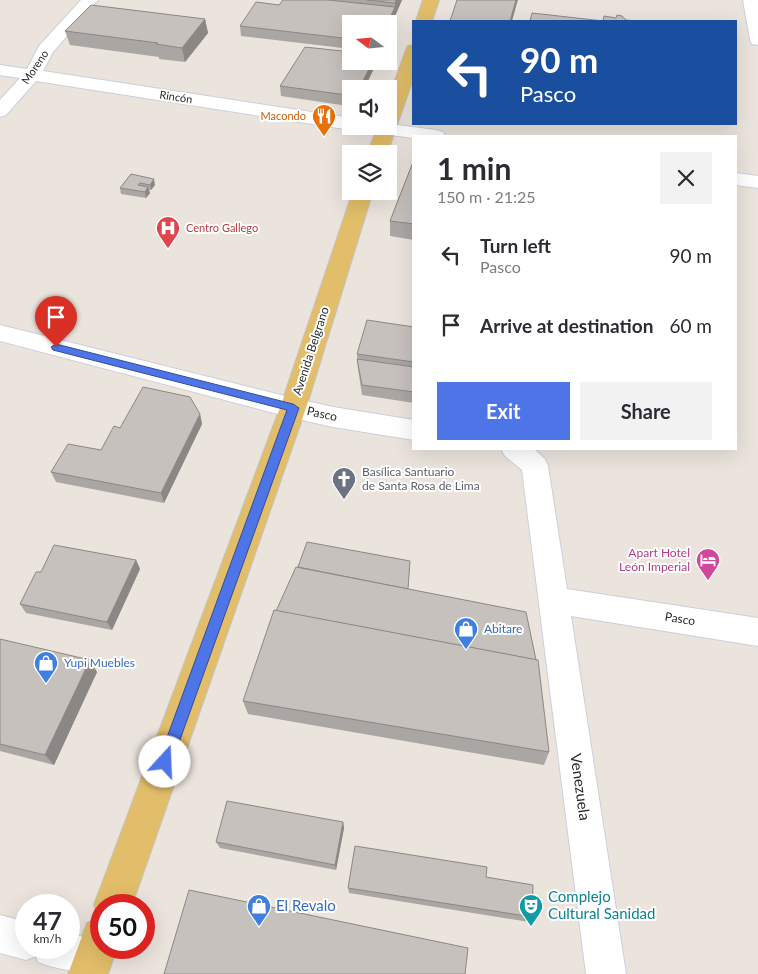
<!DOCTYPE html>
<html lang="en">
<head>
<meta charset="utf-8">
<style>
	body { margin:0; font-family:Lato,sans-serif; background:#f2f2f3; color:#2b2b33; height:100vh; display:flex; flex-direction:column; font-size:19px; white-space:nowrap }
	* { box-sizing:border-box; margin:0 }
	p { font-size:16px; color:#7c7c81 }
	.icon { flex:none; width:28px; height:28px; fill:none; stroke:currentColor; stroke-width:2; stroke-linecap:round; stroke-linejoin:round }
	.map { position:relative; flex:1; overflow:hidden }
	.side { position:absolute; left:412px; top:135px; width:325px; height:315px; display:flex; flex-direction:column; background:#fff; border-radius:0px; box-shadow:0 5px 20px #0002 }
	.side>* { flex:none }
	.guide { position:absolute; left:412px; top:20px; width:325px; height:105px; border-radius:0px; box-shadow:0 5px 20px #0002; background:#1a4fa0; color:#fff; overflow:hidden }
	.needle { width:32px; rotate:286deg }
	.fabs { position:absolute; left:342px; top:15px; display:grid; gap:10px }
	.fabs a { display:grid; place-items:center; width:55px; height:55px; border-radius:0px; background:#fff; box-shadow:0 5px 20px #0002; font-size:25px }
	.speed { position:absolute; left:15px; top:894px; display:flex; gap:10px; font-size:25px; font-weight:700; text-align:center }
	.speed>* { display:grid; place-content:center; width:65px; height:65px; border-radius:50%; background:#fff; box-shadow:0 5px 20px #0002; line-height:1 }
	.speed small { font-size:12px; font-weight:400 }
	.speed .limit { border:8px solid #d22; background:#fff; color:#111 }
	.pin { position:absolute; display:grid; place-items:center; width:42px; height:42px; color:#fff; margin:-51px -21px; border-radius:50% 50% 50% 0; rotate:-45deg; box-shadow:0 0 5px #0007 }
	.pin .icon { rotate:45deg }
	.me { position:absolute; width:55px; margin:-28px; rotate:20deg; stroke-linejoin:round; filter:drop-shadow(0 0 4px #0008) }
	.turn { display:flex; align-items:center; gap:18px; height:105px; padding:0 25px; font-size:22px }
	.turn .icon { width:65px; height:65px; stroke-width:2.5 }
	.turn b { display:block; font-size:35px; line-height:42px }
	.round { display:grid; place-items:center; flex:none; width:52px; height:52px; border-radius:0px; background:#f2f2f3 }
	.head { display:flex; align-items:center; justify-content:space-between; height:85px; padding:0 25px }
	h1 { font-size:30px; font-weight:700; line-height:38px }
	.primary-button { display:flex; gap:10px; margin-top:auto; padding:10px 25px }
	.primary-button a { flex:1; height:58px; border-radius:0px; background:#4d75e8; color:#fff; font-size:20px; font-weight:700; line-height:58px; text-align:center }
	.primary-button a+a { background:#f2f2f3; color:#2b2b33 }
	ul { padding:0; list-style:none }
	li { display:flex; align-items:center; gap:15px; height:70px; padding:0 25px }
	li div { flex:1 }
	li b { display:block; font-size:19px }
	li em { font-style:normal }
	.map>svg:first-child { display:block }
	.lines { fill:none; stroke-linecap:round; stroke-linejoin:round }
	.minor-casing { stroke:#cccfda; stroke-width:2 }
	.major-casing { stroke:#c3c3c3; stroke-width:2 }
	.minor { fill:#fff; fill-rule:evenodd }
	.major { fill:#e2be6a; fill-rule:evenodd }
	.wall { fill:#aaa6a3 }
	.shaded-wall { fill:#8b8784 }
	.building { fill:#c6c1bd; stroke:#8b8784 }
	.route { fill:#4d75e8; stroke:#324c97 }
	.labels { text-anchor:middle; stroke-width:4; stroke-linejoin:round; paint-order:stroke }
	.far-street-label { font-size:11px; fill:#2a2a2a; stroke:#fff }
	.far-food-label { font-size:11px; fill:#c56008; stroke:#fff; text-anchor:end }
	.far-health-label { font-size:11px; fill:#be3a42; stroke:#fff; text-anchor:start }
	.street-label { font-size:12px; fill:#2a2a2a; stroke:#fff }
	.worship-label { font-size:12px; fill:#5b616d; stroke:#fff; text-anchor:start }
	.hotel-label { font-size:12px; fill:#b23c85; stroke:#fff; text-anchor:end }
	.shop-label { font-size:12px; fill:#366cbe; stroke:#fff; text-anchor:start }
	.near-street-label { font-size:15px; fill:#2a2a2a; stroke:#fff }
	.near-culture-label { font-size:15px; fill:#0d838f; stroke:#fff; text-anchor:start }
	.near-shop-label { font-size:15px; fill:#366cbe; stroke:#fff; text-anchor:start }
</style>
</head>
<body>
<div class="map">
<svg width="758" height="974" viewBox="0 0 758 974">
	<rect width="100%" height="100%" fill="#ebe4dd"/>
	<g class="lines">
		<g class="minor-casing">
			<g id="minor">
				<polygon points="81,0 98,0 53,52 43,71 351,118 351,126 389,126 389,124 436,130 443,132 445,136 414,136 414,138 367,132 360,130 358,127 351,130 36,81 6,115 0,117 0,100 20,78 0,75 0,65 27,69 39,46"/>
				<polygon points="743,0 758,0 758,45 752,44 750,40"/>
				<polygon points="736,173 758,176 758,188 736,185"/>
				<polygon points="0,325 293,398 333,407 414,420 414,440 333,427 293,418 0,341"/>
				<polygon points="501,449 534,449 545,459 548,466 567,589 758,618 758,646 571,616 626,974 586,974 522,470 505,456"/>
				<path d="M0,915L26,922V948H69V933L101,942V948H109L113,958L108,972C87,974 58,970 38,962L36,956L26,960L0,953Z"/>
			</g>
		</g>
		<g class="major-casing">
			<g id="major">
				<polygon points="423,0 439,0 432,21 416,21"/>
				<polygon points="414,45 414,76 387,154 367,154 378,126 389,126 389,97 406,50 408,46"/>
				<polygon points="353,191 373,191 306,408 132,905 101,905 101,948 117,948 108,974 68,974 87,923 100,918 94,905 280,408"/>
			</g>
		</g>
		<use href="#minor" class="minor"/>
		<use href="#major" class="major"/>
	</g>
	<g class="wall">
		<polygon points="283,0 402,0 389,30 351,24 351,49 241,36 240,26 279,5"/>
		<polygon points="205,19 208,33 185,62 159,59 159,57 70,45 65,31"/>
		<polygon points="351,61 375,61 375,66 364,89 351,89 348,106 281,96 280,86"/>
		<polygon points="414,154 414,240 390,236 390,221 413,162"/>
		<polygon points="131,174 155,185 151,190 149,190 150,193 146,198 121,194 120,188"/>
		<polygon points="414,327 414,403 362,395 358,369 357,354"/>
		<polygon points="200,414 202,424 164,503 56,482 51,472 101,450 120,428"/>
		<polygon points="136,560 140,569 112,630 26,613 20,604"/>
		<polygon points="276,611 549,752 544,765 248,714 243,701"/>
		<polygon points="0,639 97,672 54,765 0,751"/>
		<polygon points="343,822 344,828 336,870 220,848 216,842"/>
		<polygon points="486,877 532,917 529,922 349,893 348,888"/>
	</g>
	<g class="shaded-wall">
		<polygon points="396,0 402,0 389,30 389,24 387,24 395,7 395,3"/>
		<polygon points="516,0 518,0 517,3 512,21 510,21"/>
		<polygon points="205,19 208,33 185,62 182,48"/>
		<polygon points="373,61 375,61 375,66 364,89 359,89"/>
		<polygon points="351,93 351,104 348,106 347,95"/>
		<polygon points="154,179 155,185 151,190 150,185"/>
		<polygon points="148,187 150,193 146,198 145,192"/>
		<polygon points="200,414 202,424 164,503 161,493"/>
		<polygon points="136,560 140,569 112,630 107,622"/>
		<polygon points="90,660 97,672 54,765 45,755"/>
		<polygon points="343,822 344,828 336,870 335,865"/>
	</g>
	<g class="building">
		<polygon points="283,0 328,0 395,7 387,24 351,24 351,39 240,26 256,2 279,5"/>
		<polygon points="367,0 396,0 395,3"/>
		<polygon points="457,0 516,0 510,21 450,21"/>
		<polygon points="91,5 205,19 182,48 156,44 158,43 65,31"/>
		<polygon points="532,13 603,21 604,16 616,18 617,15 622,16 626,20 635,21 530,21"/>
		<polygon points="305,47 351,52 351,61 373,61 359,89 351,89 351,93 347,95 280,86"/>
		<polygon points="413,162 414,162 414,224 390,221"/>
		<polygon points="131,174 154,179 150,185 140,183 138,185 148,187 145,192 120,188"/>
		<polygon points="367,320 414,327 414,362 357,354"/>
		<polygon points="357,359 414,367 414,392 362,385"/>
		<polygon points="143,387 190,397 200,414 161,493 51,472 68,444 101,450 114,426 120,428"/>
		<polygon points="307,542 410,561 408,589 298,567"/>
		<polygon points="54,545 136,560 107,622 20,604 36,572 41,572"/>
		<polygon points="296,567 526,612 536,660 276,611"/>
		<polygon points="274,610 538,660 549,752 243,701"/>
		<polygon points="0,639 90,660 45,755 0,744"/>
		<polygon points="227,801 343,822 335,865 216,842"/>
		<polygon points="355,846 487,867 486,877 533,885 532,917 348,888"/>
		<polygon points="189,890 468,948 465,974 164,974"/>
	</g>
	<polygon class="route" points="56,344 293,404 299,408 172,762 170,767 165,769 160,767 158,762 287,410 53,350 51,347"/>
	<defs>
		<g id="restaurant-pin" transform="scale(1.25)"><path d="M0 17L-7.5 6A9.5 9.5 0 1 1 7.5 6Z" fill="#e8710a" stroke="#fff"/><path d="M-5-6h1v4h1v-4h1v4h1v-4h1v5L-1.5 .5V6h-2V.5L-5-1ZM5-6V6H3V1.5H1.5Q1.5-4 5-6Z" fill="#fff"/></g>
		<g id="hospital-pin" transform="scale(1.25)"><path d="M0 17L-7.5 6A9.5 9.5 0 1 1 7.5 6Z" fill="#e0444e" stroke="#fff"/><path d="M-5-5h3v3.5h4V-5h3V5h-3V1.5h-4V5h-3Z" fill="#fff"/></g>
		<g id="church-pin" transform="scale(1.25)"><path d="M0 17L-7.5 6A9.5 9.5 0 1 1 7.5 6Z" fill="#6b7280" stroke="#fff"/><path d="M-1.2-6h2.4v3.5h3.3v2.4h-3.3V6h-2.4V-.1h-3.3v-2.4h3.3Z" fill="#fff"/></g>
		<g id="hotel-pin" transform="scale(1.25)"><path d="M0 17L-7.5 6A9.5 9.5 0 1 1 7.5 6Z" fill="#d1479c" stroke="#fff"/><path d="M-6-4.5h1.5V1H6V5H4.5V3h-9V5H-6ZM-4 0a1.8 1.8 0 1 1 3.6 0ZM.5 0V-2.5h3Q6-2.5 6 0Z" fill="#fff"/></g>
		<g id="shop-pin" transform="scale(1.25)"><path d="M0 17L-7.5 6A9.5 9.5 0 1 1 7.5 6Z" fill="#3f7fe0" stroke="#fff"/><path d="M-5-2.5h2.3a2.7 3.5 0 0 1 5.4 0H5L5.5 6h-11ZM-1.5-2.5h3a1.5 2.3 0 0 0-3 0Z" fill="#fff"/></g>
		<g id="theatre-pin" transform="scale(1.25)"><path d="M0 17L-7.5 6A9.5 9.5 0 1 1 7.5 6Z" fill="#0f9aa8" stroke="#fff"/><path d="M-5-5.5Q0-4 5-5.5V0Q5 5 0 6Q-5 5-5 0ZM-3.3-2.5H-1v1.5H-3.3ZM1-2.5H3.3v1.5H1ZM-2.8 1Q0 5.5 2.8 1Z" fill="#fff"/></g>
	</defs>
	<g fill-rule="evenodd">
		<use href="#restaurant-pin" x="324" y="116"/>
		<use href="#hospital-pin" x="168" y="228"/>
		<use href="#church-pin" x="344" y="479"/>
		<use href="#hotel-pin" x="708" y="560"/>
		<use href="#shop-pin" x="466" y="629"/>
		<use href="#shop-pin" x="46" y="663"/>
		<use href="#shop-pin" x="259" y="906"/>
		<use href="#theatre-pin" x="531" y="906"/>
	</g>
	<g class="labels">
		<g class="far-street-label">
			<text transform="translate(35 67) rotate(-56)" y="4">Moreno</text>
			<text transform="translate(176 97) rotate(9)" y="4">Rincón</text>
		</g>
		<g class="far-food-label">
			<text x="306" y="120">Macondo</text>
		</g>
		<g class="far-health-label">
			<text x="186" y="232">Centro Gallego</text>
		</g>
		<g class="street-label">
			<text transform="translate(311 351) rotate(-72)" y="4">Avenida Belgrano</text>
			<text transform="translate(322 414) rotate(12)" y="4">Pasco</text>
			<text transform="translate(680 619) rotate(9)" y="4">Pasco</text>
		</g>
		<g class="worship-label">
			<text x="362" y="476">Basílica Santuario<tspan x="362" dy="14">de Santa Rosa de Lima</tspan></text>
		</g>
		<g class="hotel-label">
			<text x="690" y="557">Apart Hotel<tspan x="690" dy="14">León Imperial</tspan></text>
		</g>
		<g class="shop-label">
			<text x="484" y="633">Abitare</text>
			<text x="64" y="667">Yupi Muebles</text>
		</g>
		<g class="near-street-label">
			<text transform="translate(580 787) rotate(82)" y="5">Venezuela</text>
		</g>
		<g class="near-culture-label">
			<text x="548" y="902">Complejo<tspan x="548" dy="17">Cultural Sanidad</tspan></text>
		</g>
		<g class="near-shop-label">
			<text x="276" y="911">El Revalo</text>
		</g>
	</g>
</svg>
<div class="fabs">
<a><svg class="needle" viewBox="-14 -14 28 28"><path d="M0-13l5 13h-10z" fill="#e53935"/><path d="M0 13l5-13h-10z" fill="#7c7c81"/></svg></a>
<a><svg class="icon" aria-label="sound" viewBox="0 0 24 24"><path d="M4 9h4l5-4v14l-5-4H4zM17 9q2 3 0 6"/></svg></a>
<a><svg class="icon" aria-label="layers" viewBox="0 0 24 24"><path d="M12 4l9 5-9 5-9-5zM3 14l9 5 9-5"/></svg></a>
</div>
<div class="speed"><div>47<small>km/h</small></div><div class="limit">50</div></div>
<div class="pin" style="left:56px;top:347px;background:#d93025"><svg class="icon" aria-label="arrive" viewBox="0 0 24 24"><path d="M6 21V4h12l-3 4 3 4H6"/></svg></div>
<svg class="me" style="left:165px;top:762px" viewBox="-20 -20 40 40"><circle r="19" fill="#fff"/><path d="M0-13L10 11 0 6-10 11z" fill="#4d75e8"/></svg>
<div class="guide">
<div class="turn"><svg class="icon" aria-label="left" viewBox="0 0 24 24"><path d="M17 20v-9H6M10 6l-5 5 5 5"/></svg><div><b>90 m</b>Pasco</div></div>
</div>
<section class="side">
<div class="head"><div><h1>1 min</h1><p>150 m · 21:25</p></div><a class="round"><svg class="icon" aria-label="close" viewBox="0 0 24 24"><path d="M6 6l12 12M18 6L6 18"/></svg></a></div>
<ul>
<li><svg class="icon" aria-label="left" viewBox="0 0 24 24"><path d="M17 20v-9H6M10 6l-5 5 5 5"/></svg><div><b>Turn left</b><p>Pasco</p></div><em>90 m</em></li>
<li><svg class="icon" aria-label="arrive" viewBox="0 0 24 24"><path d="M6 21V4h12l-3 4 3 4H6"/></svg><div><b>Arrive at destination</b></div><em>60 m</em></li>
</ul>
<div class="primary-button"><a>Exit</a><a>Share</a></div>
</section>
</div>
</body>
</html>
